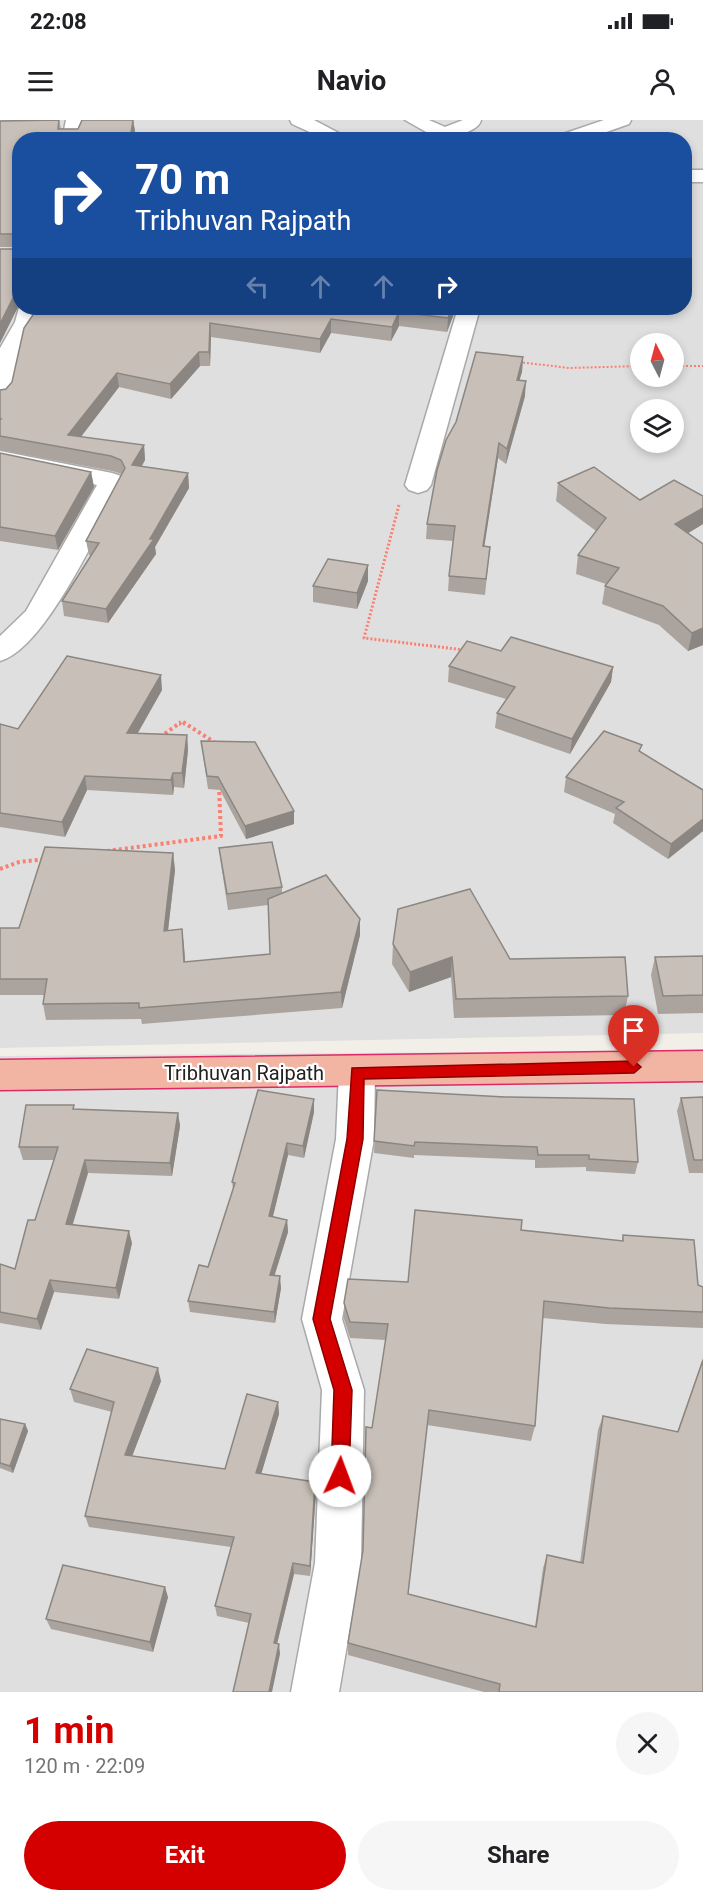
<!DOCTYPE html>
<html lang="en">
<head>
<meta charset="utf-8">
<style>
	body { margin:0; font-family:Roboto,sans-serif; background:#f6f6f6; color:#202124; height:100vh; display:flex; flex-direction:column; font-size:22px; white-space:nowrap }
	* { box-sizing:border-box; margin:0 }
	p { font-size:20px; color:#757577 }
	.icon { flex:none; width:33px; height:33px; fill:none; stroke:currentColor; stroke-width:2; stroke-linecap:round; stroke-linejoin:round }
	.map { position:relative; height:1572px; overflow:hidden }
	.panel { display:flex; flex-direction:column; background:#fff; flex:1 }
	.panel>* { flex:none }
	.hud { position:absolute; left:12px; top:12px; width:680px; height:183px; border-radius:24px; box-shadow:0 3px 9px #0003; background:#1a4fa0; color:#fff; overflow:hidden }
	.needle { width:39px; rotate:354deg }
	.fabs { position:absolute; left:630px; top:213px; display:grid; gap:12px }
	.fabs a { display:grid; place-items:center; width:54px; height:54px; border-radius:50%; background:#fff; box-shadow:0 3px 9px #0003; font-size:30px }
	.pin { position:absolute; display:grid; place-items:center; width:51px; height:51px; color:#fff; margin:-62px -26px; border-radius:50% 50% 50% 0; rotate:-45deg; box-shadow:0 0 6px #0007 }
	.pin .icon { rotate:45deg }
	.me { position:absolute; width:66px; margin:-33px; rotate:2deg; stroke-linejoin:round; filter:drop-shadow(0 0 4px #0008) }
	.turn { display:flex; align-items:center; gap:21px; height:126px; padding:0 24px; font-size:27px }
	.turn .icon { width:78px; height:78px; stroke-width:2.5 }
	.turn b { display:block; font-size:42px; line-height:51px }
	.lanes { display:flex; align-items:center; height:57px; padding:0 24px; background:#0003; justify-content:center; gap:30px; direction:ltr }
	.lanes .off { opacity:.35 }
	.round { display:grid; place-items:center; flex:none; width:63px; height:63px; border-radius:32px; background:#f6f6f6 }
	.headline { display:flex; align-items:center; justify-content:space-between; height:102px; padding:0 24px }
	h1 { font-size:36px; font-weight:700; line-height:45px; color:#d40000 }
	.primary-button { display:flex; gap:12px; margin-top:auto; padding:12px 24px }
	.primary-button a { flex:1; height:69px; border-radius:36px; background:#d40000; color:#fff; font-size:24px; font-weight:700; line-height:69px; text-align:center }
	.primary-button a+a { background:#f6f6f6; color:#202124 }
	.status { display:flex; justify-content:space-between; align-items:center; height:42px; padding:0 30px; background:#fff; direction:ltr }
	.status svg { height:16px; fill:currentColor }
	header { display:flex; justify-content:space-between; align-items:center; height:78px; padding:0 24px; background:#fff; font-size:27px; font-weight:700 }
	.map>svg:first-child { display:block }
	.residential { fill:#e0dfdf; fill-rule:evenodd }
	.lines { fill:none; stroke-linecap:round; stroke-linejoin:round }
	.minor-casing { stroke:#a9a9a9; stroke-width:3 }
	.trunk-casing { stroke:#dc2a67; stroke-width:3 }
	.path-far2 { stroke:#fa8072; stroke-width:2; stroke-dasharray:2 2; stroke-linecap:butt }
	.path-far1 { stroke:#fa8072; stroke-width:3; stroke-dasharray:2 2; stroke-linecap:butt }
	.path { stroke:#fa8072; stroke-width:4; stroke-dasharray:3 3; stroke-linecap:butt }
	.minor { fill:#fff; fill-rule:evenodd }
	.trunk { fill:#f2b4a3; fill-rule:evenodd }
	.wall { fill:#aba49e }
	.shaded-wall { fill:#8b8681 }
	.building { fill:#c7bfb8; stroke:#8b8681; stroke-width:1.5 }
	.route { fill:#d40000; stroke:#8a0000; stroke-width:1.5 }
	.labels { text-anchor:middle; stroke-width:4.5; stroke-linejoin:round; paint-order:stroke }
	.street-label { font-size:20px; fill:#222; stroke:#fff }
</style>
</head>
<body>
<div class="status"><b>22:08</b><svg viewBox="0 0 49 12"><path d="M0 12V9h3v3zM5 12V6h3v6zM10 12V3h3v9zM15 12V0h3v12zM26 1h20v11H26zM47 4h2v5h-2z"/></svg></div>
<header><svg class="icon" aria-label="menu" viewBox="0 0 24 24"><path d="M4 6h16M4 12h16M4 18h16"/></svg>Navio<svg class="icon" aria-label="person" viewBox="0 0 24 24"><circle cx="12" cy="8" r="4"/><path d="M4 21q1-7 8-7t8 7"/></svg></header>
<div class="map">
<svg width="703" height="1572" viewBox="0 0 703 1572">
	<rect width="100%" height="100%" fill="#f2efe9"/>
	<g class="residential">
		<path d="M0,0H703V913L0,928ZM20,20H684V188H20ZM640,224H674V256H640ZM640,290H674V322H640Z"/>
		<polygon points="703,930 703,1572 0,1572 0,936"/>
	</g>
	<g class="lines">
		<g class="minor-casing">
			<g id="minor">
				<polygon points="66,0 84,0 80,20 62,20"/>
				<polygon points="290,0 314,0 352,20 327,20 292,4"/>
				<path d="M405,0H429L445,7L463,0H481C479,10 463,13 453,17V20H435V17Z"/>
				<polygon points="604,0 631,0 629,4 584,20 555,20 557,16"/>
				<rect x="684" y="50" width="19" height="12"/>
				<polygon points="20,184 20,188 39,188 37,202 24,221 12,276 8,281 0,283 0,228 15,202"/>
				<polygon points="458,188 480,188 431,365 427,370 418,373 409,370 405,365"/>
				<path d="M0,331L112,353L121,356L125,361C101,404 46,529 0,541V516L26,491L97,365L0,345Z"/>
				<polygon points="357,937 370,941 375,952 374,1019 342,1199 364,1270 361,1443 339,1572 291,1572 315,1443 322,1270 302,1199 336,1019 339,952 344,941"/>
			</g>
		</g>
		<g class="trunk-casing">
			<polygon id="trunk" points="703,931 703,961 0,970 0,940"/>
		</g>
		<g class="path-far2">
			<polyline points="519,242 569,248 640,246"/>
			<polyline points="674,246 703,246"/>
		</g>
		<g class="path-far1">
			<polyline points="399,385 364,518 465,530"/>
			<polyline points="179,604 185,604"/>
		</g>
		<g class="path">
			<polyline points="183,602 217,624"/>
			<polyline points="160,617 181,602"/>
			<polyline points="107,731 221,716 219,667"/>
			<polyline points="0,749 19,742 46,739"/>
		</g>
		<use href="#minor" class="minor"/>
		<use href="#trunk" class="trunk"/>
	</g>
	<g class="wall">
		<polygon points="59,0 61,9 78,9 82,0 133,0 135,11 20,20 20,183 0,223 0,129 19,129 19,127 0,127 0,1"/>
		<polygon points="456,188 447,212 399,206 391,221 331,213 320,233 211,217 210,246 200,246 171,279 119,267 80,317 144,325 145,340 142,346 188,353 189,368 155,427 156,434 108,503 64,496 62,481 91,436 89,435 86,421 122,354 112,351 0,330 0,270 6,269 12,262 24,208"/>
		<polygon points="523,237 522,252 519,260 525,276 506,344 498,338 484,426 490,427 485,475 448,471 449,456 453,421 426,419 427,404"/>
		<polygon points="0,333 91,352 94,367 58,430 0,421"/>
		<polygon points="558,363 640,380 703,404 688,413 703,424 703,525 688,531 659,505 602,484 605,466 606,464 576,454 578,435 596,411 556,381"/>
		<polygon points="368,461 357,489 313,482 313,466"/>
		<polygon points="501,531 613,547 611,562 570,634 495,608 497,593 506,579 448,562 449,546"/>
		<polygon points="162,570 138,613 187,615 188,630 184,668 174,667 173,675 87,670 65,717 0,707 0,604 18,609"/>
		<polygon points="201,621 294,704 246,719 220,670 208,669"/>
		<polygon points="641,632 703,670 703,711 668,739 613,703 615,694 564,672 566,657"/>
		<polygon points="219,728 282,767 282,773 360,799 360,815 342,888 142,904 141,899 46,900 43,884 44,875 0,875 0,808 19,808 173,733 175,750 168,811 184,826 185,842 270,834 268,785 228,790 221,744"/>
		<polygon points="393,824 510,839 628,876 624,895 454,898 451,857 409,872 392,844"/>
		<polygon points="703,836 703,893 658,894 651,855 655,837"/>
		<polygon points="377,970 638,1042 635,1054 586,1051 586,1047 535,1048 535,1040 414,1035 414,1038 374,1033"/>
		<polygon points="703,977 703,1053 689,1053 677,991 681,978"/>
		<polygon points="314,979 314,992 304,1038 288,1035 273,1096 287,1100 288,1112 274,1155 281,1168 275,1203 190,1192 188,1181 208,1147 233,1069 232,1062"/>
		<polygon points="75,989 178,993 180,1006 172,1056 88,1053 73,1104 132,1123 119,1179 54,1172 41,1210 0,1203 0,1144 15,1149 35,1100 54,1040 23,1040 19,1027"/>
		<polygon points="521,1110 622,1121 623,1115 698,1165 703,1167 703,1208 605,1204 543,1198 535,1306 531,1321 427,1305 408,1474 535,1507 543,1448 547,1435 580,1443 598,1310 603,1296 677,1312 703,1238 703,1572 484,1572 348,1535 348,1523 363,1430 372,1308 386,1220 350,1218 344,1199 344,1183 408,1162"/>
		<polygon points="161,1261 132,1336 225,1349 278,1282 279,1294 261,1354 316,1373 310,1456 294,1454 277,1524 280,1534 249,1503 217,1496 215,1486 231,1427 89,1407 85,1396 112,1292 74,1282 70,1269"/>
		<polygon points="0,1299 25,1304 28,1311 13,1353 0,1348"/>
		<polygon points="168,1477 153,1532 51,1509 46,1499"/>
	</g>
	<g class="shaded-wall">
		<polygon points="133,0 135,11 133,20 130,20"/>
		<polygon points="18,168 20,183 0,223 0,204"/>
		<polygon points="452,188 456,188 447,212 448,198"/>
		<polygon points="399,192 399,206 391,221 392,207"/>
		<polygon points="331,199 331,213 320,233 320,219"/>
		<polygon points="210,203 211,217 210,246 209,232"/>
		<polygon points="199,232 200,246 171,279 170,264"/>
		<polygon points="523,237 522,252 515,275 517,260"/>
		<polygon points="117,253 119,267 71,330 68,315"/>
		<polygon points="526,261 525,276 506,344 507,329"/>
		<polygon points="499,323 498,338 482,442 483,426"/>
		<polygon points="144,325 145,340 134,359 132,345"/>
		<polygon points="91,352 94,367 58,430 55,416"/>
		<polygon points="188,353 189,368 155,427 156,434 108,503 106,489 150,419"/>
		<polygon points="703,388 703,404 672,423 675,404"/>
		<polygon points="368,445 368,461 357,489 357,473"/>
		<polygon points="703,508 703,525 688,531 692,513"/>
		<polygon points="613,547 611,562 570,634 572,619"/>
		<polygon points="161,555 162,570 129,628 127,613"/>
		<polygon points="187,615 188,630 184,668 182,653"/>
		<polygon points="173,653 174,667 173,675 171,660"/>
		<polygon points="85,656 87,670 65,717 62,702"/>
		<polygon points="294,691 294,704 246,719 245,706"/>
		<polygon points="703,699 703,711 668,739 671,724"/>
		<polygon points="173,733 175,750 166,827 164,811"/>
		<polygon points="360,799 360,815 342,888 341,872"/>
		<polygon points="182,809 184,826 186,858 184,842"/>
		<polygon points="452,837 451,857 409,872 410,852"/>
		<polygon points="314,979 314,992 304,1038 303,1026"/>
		<polygon points="178,993 180,1006 172,1056 170,1043"/>
		<polygon points="287,1023 288,1035 270,1108 269,1096"/>
		<polygon points="85,1040 88,1053 69,1116 66,1104"/>
		<polygon points="287,1100 288,1112 271,1167 270,1155"/>
		<polygon points="129,1111 132,1123 119,1179 116,1168"/>
		<polygon points="280,1156 281,1168 275,1203 274,1192"/>
		<polygon points="50,1160 54,1172 41,1210 37,1199"/>
		<polygon points="158,1248 161,1261 128,1347 125,1335"/>
		<polygon points="278,1282 279,1294 258,1365 256,1353"/>
		<polygon points="25,1304 28,1311 13,1353 10,1346"/>
		<polygon points="315,1362 316,1373 310,1456 310,1446"/>
		<polygon points="293,1443 294,1454 275,1532 274,1523"/>
		<polygon points="165,1467 168,1477 153,1532 150,1522"/>
		<polygon points="279,1524 280,1534 272,1572 269,1572"/>
	</g>
	<g class="building">
		<polygon points="59,0 58,9 78,9 82,0 133,0 130,20 20,20 20,171 18,168 0,204 0,129 19,129 19,114 0,114 0,1"/>
		<polygon points="37,188 452,188 448,198 399,192 392,207 331,199 320,219 210,203 209,232 199,232 170,264 117,253 68,315 144,325 132,345 188,353 150,419 154,419 106,489 62,481 99,423 86,421 125,348 121,340 111,336 0,316 0,300 1,299 0,299 0,270 6,269 12,262 24,208 37,189"/>
		<polygon points="476,232 523,237 517,260 526,261 507,329 499,323 483,426 490,427 486,459 449,456 455,406 427,404 437,350 446,320 456,302"/>
		<polygon points="0,333 91,352 55,416 0,407"/>
		<polygon points="594,347 640,380 674,360 703,376 703,388 675,404 703,424 703,508 692,513 663,486 605,466 619,448 578,435 606,398 558,363"/>
		<polygon points="328,439 368,445 357,473 313,466"/>
		<polygon points="511,517 613,547 572,619 497,593 515,567 449,546 467,521 501,531"/>
		<polygon points="67,536 161,555 127,613 187,615 182,653 173,653 171,660 85,656 62,702 0,693 0,604 18,609"/>
		<polygon points="604,611 642,625 639,631 703,670 703,699 671,724 616,688 624,682 566,657"/>
		<polygon points="201,621 255,622 294,691 245,706 218,657 207,656"/>
		<polygon points="272,722 282,767 227,774 219,728"/>
		<polygon points="45,727 173,733 164,811 182,809 184,842 270,834 268,779 326,755 360,799 341,872 139,888 139,883 43,884 47,859 0,859 0,808 19,808"/>
		<polygon points="470,769 510,839 625,837 628,876 456,879 452,837 410,852 393,824 398,789"/>
		<polygon points="703,836 703,875 663,876 655,837"/>
		<polygon points="258,970 314,979 303,1026 287,1023 269,1096 287,1100 270,1155 280,1156 274,1192 188,1181 199,1145 208,1147 235,1063 232,1062"/>
		<polygon points="377,970 505,977 634,979 638,1042 589,1039 589,1035 538,1035 537,1027 415,1022 414,1026 374,1021"/>
		<polygon points="703,977 703,1040 694,1040 681,978"/>
		<polygon points="26,985 74,985 73,989 178,993 170,1043 85,1040 66,1104 129,1111 116,1168 50,1160 37,1199 0,1192 0,1144 15,1149 28,1100 35,1100 58,1027 19,1027"/>
		<polygon points="415,1090 522,1100 521,1110 623,1121 623,1115 694,1120 698,1165 703,1167 703,1192 609,1188 544,1181 535,1306 429,1290 408,1474 536,1507 547,1435 583,1443 603,1296 678,1312 703,1240 703,1572 499,1572 500,1564 348,1523 363,1430 366,1307 372,1308 388,1204 350,1202 344,1183 348,1159 408,1162"/>
		<polygon points="87,1229 158,1248 125,1335 225,1349 247,1274 278,1282 256,1353 315,1362 310,1446 293,1443 274,1523 279,1524 269,1572 233,1572 251,1494 215,1486 234,1417 85,1396 114,1282 70,1269"/>
		<polygon points="0,1299 25,1304 10,1346 0,1343"/>
		<polygon points="63,1445 165,1467 150,1522 46,1499"/>
	</g>
	<polygon class="route" points="634,941 641,947 634,953 364,959 363,1019 330,1199 352,1270 349,1356 347,1363 340,1365 334,1363 331,1356 334,1270 313,1199 347,1019 352,948"/>
	<g class="labels">
		<g class="street-label">
			<text x="244" y="960">Tribhuvan Rajpath</text>
		</g>
	</g>
</svg>
<div class="fabs">
<a><svg class="needle" viewBox="-14 -14 28 28"><path d="M0-13l5 13h-10z" fill="#e53935"/><path d="M0 13l5-13h-10z" fill="#757577"/></svg></a>
<a><svg class="icon" aria-label="layers" viewBox="0 0 24 24"><path d="M12 4l9 5-9 5-9-5zM3 14l9 5 9-5"/></svg></a>
</div>
<div class="pin" style="left:634px;top:947px;background:#d93025"><svg class="icon" aria-label="arrive" viewBox="0 0 24 24"><path d="M6 21V4h12l-3 4 3 4H6"/></svg></div>
<svg class="me" style="left:340px;top:1356px" viewBox="-20 -20 40 40"><circle r="19" fill="#fff"/><path d="M0-13L10 11 0 6-10 11z" fill="#d40000"/></svg>
<div class="hud">
<div class="turn"><svg class="icon" aria-label="right" viewBox="0 0 24 24"><path d="M7 20v-9h11M14 6l5 5-5 5"/></svg><div><b>70 m</b>Tribhuvan Rajpath</div></div>
<div class="lanes"><svg class="icon off" aria-label="left" viewBox="0 0 24 24"><path d="M17 20v-9H6M10 6l-5 5 5 5"/></svg><svg class="icon off" aria-label="ahead" viewBox="0 0 24 24"><path d="M12 20V5M6 11l6-6 6 6"/></svg><svg class="icon off" aria-label="ahead" viewBox="0 0 24 24"><path d="M12 20V5M6 11l6-6 6 6"/></svg><svg class="icon" aria-label="right" viewBox="0 0 24 24"><path d="M7 20v-9h11M14 6l5 5-5 5"/></svg></div>
</div>
</div>
<section class="panel">
<div class="headline"><div><h1>1 min</h1><p>120 m · 22:09</p></div><a class="round"><svg class="icon" aria-label="close" viewBox="0 0 24 24"><path d="M6 6l12 12M18 6L6 18"/></svg></a></div>
<div class="primary-button"><a>Exit</a><a>Share</a></div>
</section>
</body>
</html>
